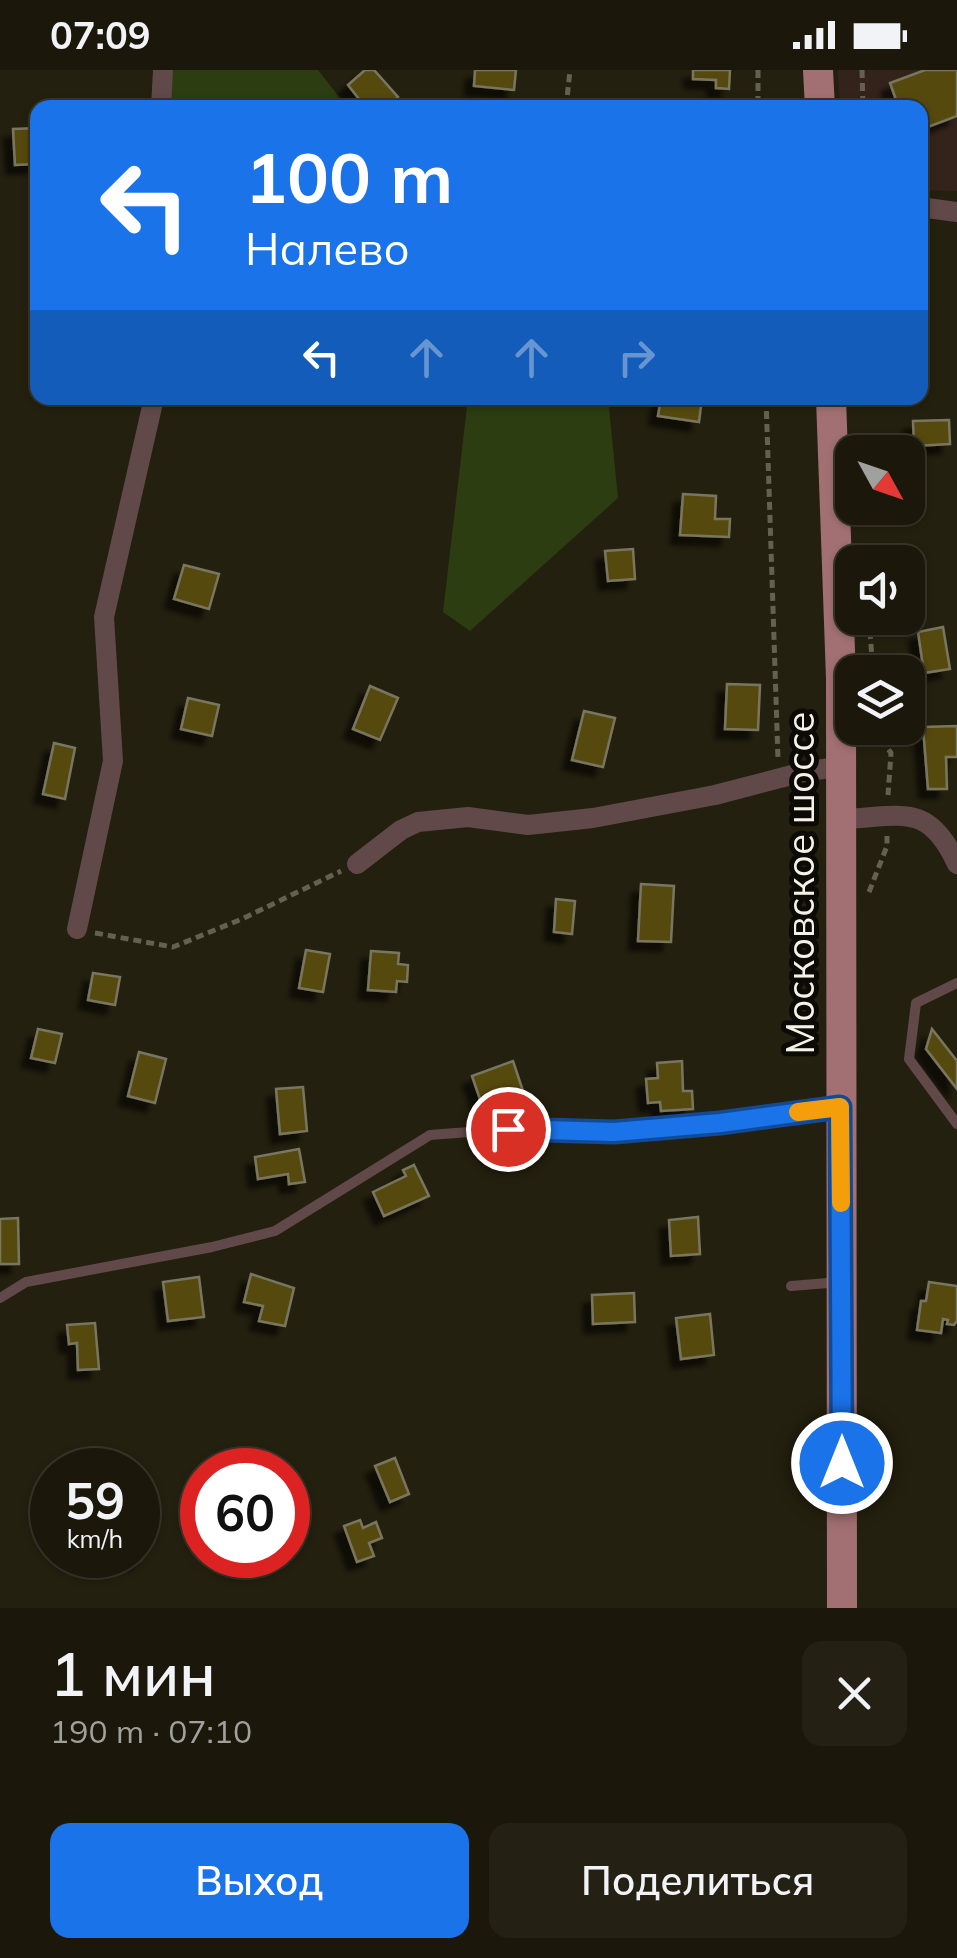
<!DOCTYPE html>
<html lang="ru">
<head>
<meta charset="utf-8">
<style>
	body { margin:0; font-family:Mulish,sans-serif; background:#242114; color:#f1f3f6; height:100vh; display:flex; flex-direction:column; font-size:38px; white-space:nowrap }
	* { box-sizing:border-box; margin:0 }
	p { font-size:32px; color:#a0a09d }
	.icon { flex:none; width:55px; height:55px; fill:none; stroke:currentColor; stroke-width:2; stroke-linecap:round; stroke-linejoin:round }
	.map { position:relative; height:1538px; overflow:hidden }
	.panel { display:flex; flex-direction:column; background:#1b180b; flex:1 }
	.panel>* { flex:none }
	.guide { position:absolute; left:30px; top:30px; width:898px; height:305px; border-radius:20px; box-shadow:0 2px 8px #0004,0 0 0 2px #39372c; background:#1a73e8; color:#fff; overflow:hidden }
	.needle { width:65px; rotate:130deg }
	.controls { position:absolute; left:835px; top:365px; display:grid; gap:20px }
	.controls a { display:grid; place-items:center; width:90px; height:90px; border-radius:20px; background:#1b180b; box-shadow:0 2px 8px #0004,0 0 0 2px #39372c; font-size:50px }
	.speed { position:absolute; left:30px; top:1378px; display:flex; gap:20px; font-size:50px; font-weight:700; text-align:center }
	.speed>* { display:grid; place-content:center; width:130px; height:130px; border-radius:50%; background:#1b180b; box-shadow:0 2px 8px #0004,0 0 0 2px #39372c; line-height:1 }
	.speed small { font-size:25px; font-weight:400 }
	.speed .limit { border:15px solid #d22; background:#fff; color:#111 }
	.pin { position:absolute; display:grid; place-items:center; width:85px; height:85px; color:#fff; margin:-42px; border:5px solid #fff; border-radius:50%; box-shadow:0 2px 10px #0007 }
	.me { position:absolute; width:110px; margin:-55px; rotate:0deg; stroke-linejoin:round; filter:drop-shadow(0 0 8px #0008) }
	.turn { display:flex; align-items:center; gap:35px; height:210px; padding:0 50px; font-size:45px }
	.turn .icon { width:130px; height:130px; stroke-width:2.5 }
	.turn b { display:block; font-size:70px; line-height:85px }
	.lanes { display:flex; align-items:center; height:95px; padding:0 50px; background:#0003; justify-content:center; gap:50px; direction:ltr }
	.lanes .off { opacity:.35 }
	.round { display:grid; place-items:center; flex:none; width:105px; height:105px; border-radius:20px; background:#242114 }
	.summary { display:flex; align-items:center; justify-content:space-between; height:170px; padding:0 50px }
	h1 { font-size:60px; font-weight:600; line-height:75px }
	.cta { display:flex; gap:20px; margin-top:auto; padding:20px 50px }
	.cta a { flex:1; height:115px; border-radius:20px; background:#1a73e8; color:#fff; font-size:40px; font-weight:600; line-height:115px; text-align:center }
	.cta a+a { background:#242114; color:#f1f3f6 }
	.status { display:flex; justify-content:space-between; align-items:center; height:70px; padding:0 50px; background:#1b180b; direction:ltr }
	.status svg { height:28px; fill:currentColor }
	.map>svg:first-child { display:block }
	.medical { fill:#34231b }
	.green { fill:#2b3d11 }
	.building { fill:#544a11; stroke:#797661; stroke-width:2.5; filter:url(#shadow) }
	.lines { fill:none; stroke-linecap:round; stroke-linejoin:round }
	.path { stroke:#656152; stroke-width:5; stroke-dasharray:8 5; stroke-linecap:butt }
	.service { stroke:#61494a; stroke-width:10 }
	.minor { stroke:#61494a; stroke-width:20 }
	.primary { stroke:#a27073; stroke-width:30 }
	.route-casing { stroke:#114b97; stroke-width:25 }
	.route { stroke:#1a73e8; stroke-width:18 }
	.slow { stroke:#f59e0b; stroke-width:18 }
	.labels { text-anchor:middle; stroke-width:10; stroke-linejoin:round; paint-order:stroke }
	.street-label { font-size:38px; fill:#f4f2e6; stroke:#0b0a04 }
</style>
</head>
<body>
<div class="status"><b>07:09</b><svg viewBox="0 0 49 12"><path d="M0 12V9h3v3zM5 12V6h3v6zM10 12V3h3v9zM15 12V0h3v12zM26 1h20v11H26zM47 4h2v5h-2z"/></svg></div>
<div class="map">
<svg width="957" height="1538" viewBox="0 0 957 1538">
	<defs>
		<filter id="shadow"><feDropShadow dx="-9" dy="9" stdDeviation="2.5" flood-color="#0009"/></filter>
	</defs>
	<rect width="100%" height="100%" fill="#24200f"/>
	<polygon class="medical" points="838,0 957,0 957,121 920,120 920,38 840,37"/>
	<g class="green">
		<polygon points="154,0 318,0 347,37 153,38"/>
		<polygon points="468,328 608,328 618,428 470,561 443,542"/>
	</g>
	<g class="building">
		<polygon points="365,0 374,0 398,27 386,38 366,38 348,15"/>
		<polygon points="475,0 516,0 514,20 474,16"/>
		<polygon points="693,0 730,0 729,19 716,18 716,10 693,9"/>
		<polygon points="925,0 957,0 957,46 920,60 920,38 899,38 890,13"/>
		<polygon points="38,58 38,94 15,95 13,59"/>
		<polygon points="661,328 702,328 699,352 658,346"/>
		<polygon points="949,350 950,374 914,376 913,351"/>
		<polygon points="683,424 716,426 715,449 730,449 729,467 680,465"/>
		<polygon points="633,479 635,509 608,511 605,481"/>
		<polygon points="184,495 219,504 209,539 174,529"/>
		<polygon points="943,557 950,599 924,603 918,562"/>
		<polygon points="727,614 760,615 758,660 725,659"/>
		<polygon points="370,616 398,628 380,670 353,659"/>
		<polygon points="188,628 219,635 212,666 181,659"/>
		<polygon points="584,641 615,648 603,697 572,690"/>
		<polygon points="957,656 957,687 946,687 947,719 928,719 923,657"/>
		<polygon points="54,673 75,678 65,729 43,724"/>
		<polygon points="641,814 674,816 671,872 638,871"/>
		<polygon points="556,829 575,831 572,864 554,862"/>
		<polygon points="306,880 330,884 323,922 299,918"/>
		<polygon points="371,881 399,883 398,894 408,895 407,912 397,911 396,922 368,920"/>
		<polygon points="93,903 120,907 115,935 88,930"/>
		<polygon points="38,959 62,964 55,993 31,988"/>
		<polygon points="932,959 957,991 957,1019 926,979"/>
		<polygon points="139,982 166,989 155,1033 128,1026"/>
		<polygon points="513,991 527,1033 504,1041 498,1025 481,1032 472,1006"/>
		<polygon points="682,991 683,1021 692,1021 693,1039 661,1041 660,1032 648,1033 646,1009 658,1008 657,993"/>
		<polygon points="303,1017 307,1061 280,1064 276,1019"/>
		<polygon points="299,1079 305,1112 289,1114 288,1104 258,1109 255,1087"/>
		<polygon points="414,1095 429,1126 384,1146 373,1122 406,1106 403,1100"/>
		<polygon points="698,1147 700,1184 671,1186 669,1150"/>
		<polygon points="18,1148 19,1194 0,1194 0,1149"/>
		<polygon points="251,1204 294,1218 285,1256 259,1251 263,1236 244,1232"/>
		<polygon points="199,1207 204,1247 168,1251 163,1212"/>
		<polygon points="929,1212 957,1216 957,1251 954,1255 947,1254 948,1250 943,1249 941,1263 917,1260 921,1231 926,1231"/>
		<polygon points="634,1223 635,1252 593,1254 592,1225"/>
		<polygon points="710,1244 714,1285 681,1289 676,1248"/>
		<polygon points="95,1253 99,1299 78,1300 77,1273 69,1274 67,1255"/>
		<polygon points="395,1388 409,1424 390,1432 375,1396"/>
		<polygon points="360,1450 363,1458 376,1452 382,1468 369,1473 374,1486 357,1492 344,1456"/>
		<polygon points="138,1454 149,1457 141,1490 119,1485 138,1485"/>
	</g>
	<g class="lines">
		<g class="path">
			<polyline points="758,0 758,38"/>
			<polyline points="862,0 863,38"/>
			<polyline points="566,38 570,0"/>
			<polyline points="766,328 778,689"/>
			<polyline points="869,548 873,602"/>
			<polyline points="874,658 891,683 888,725"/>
			<polyline points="806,725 812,748"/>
			<polyline points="869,822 887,776 887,766"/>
			<polyline points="95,863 173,877 242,849 341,801"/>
		</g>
		<g class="service">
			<polyline points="957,913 916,933 909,989 957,1054"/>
			<polyline points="791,1216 840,1212"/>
			<polyline points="0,1228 26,1212 212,1177 275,1161 430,1065 508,1059 614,1062 720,1053 840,1037"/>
		</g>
		<g class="minor">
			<polyline points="161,38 163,0"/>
			<polyline points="920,137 957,142"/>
			<path d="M841,749C901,747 928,731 957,794"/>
			<polyline points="357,794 401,760 418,752 468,747 528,755 593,748 715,725 807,701 840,697"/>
			<polyline points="77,859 113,691 104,547 154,328"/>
		</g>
		<g class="primary">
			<polyline points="818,0 820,38"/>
			<polyline points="831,328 841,608 842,1538"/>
		</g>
	</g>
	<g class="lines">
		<g class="route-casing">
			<polyline id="route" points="508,1059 614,1062 720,1053 840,1037 842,1393"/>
		</g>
		<use href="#route" class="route"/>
		<polyline class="slow" points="798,1042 840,1037 841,1133"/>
	</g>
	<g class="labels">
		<g class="street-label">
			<text transform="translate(801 813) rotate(-90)" y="13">Московское шоссе</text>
		</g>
	</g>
</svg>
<div class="controls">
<a><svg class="needle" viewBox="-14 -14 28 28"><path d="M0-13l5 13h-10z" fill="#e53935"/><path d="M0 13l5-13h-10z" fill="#a0a09d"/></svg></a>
<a><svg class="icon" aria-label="sound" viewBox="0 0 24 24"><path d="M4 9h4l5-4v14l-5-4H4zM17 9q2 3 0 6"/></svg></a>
<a><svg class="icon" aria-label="layers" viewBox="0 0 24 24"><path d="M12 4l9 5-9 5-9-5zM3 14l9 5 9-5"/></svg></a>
</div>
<div class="speed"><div>59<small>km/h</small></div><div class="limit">60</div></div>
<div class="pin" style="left:508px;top:1059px;background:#d93025"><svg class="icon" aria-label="arrive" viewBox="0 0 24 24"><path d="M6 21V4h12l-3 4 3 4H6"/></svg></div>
<svg class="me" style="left:842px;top:1393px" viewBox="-20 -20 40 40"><circle r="17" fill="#1a73e8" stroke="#fff" stroke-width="3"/><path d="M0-11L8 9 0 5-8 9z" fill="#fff"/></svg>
<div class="guide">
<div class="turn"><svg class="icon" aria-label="left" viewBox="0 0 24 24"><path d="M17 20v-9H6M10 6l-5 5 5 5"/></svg><div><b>100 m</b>Налево</div></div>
<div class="lanes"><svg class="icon" aria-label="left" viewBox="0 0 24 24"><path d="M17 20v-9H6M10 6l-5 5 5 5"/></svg><svg class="icon off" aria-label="ahead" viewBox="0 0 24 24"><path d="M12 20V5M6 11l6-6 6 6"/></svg><svg class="icon off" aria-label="ahead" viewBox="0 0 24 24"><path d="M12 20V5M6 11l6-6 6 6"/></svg><svg class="icon off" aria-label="right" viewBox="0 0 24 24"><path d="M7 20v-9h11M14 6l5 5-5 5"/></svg></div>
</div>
</div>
<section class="panel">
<div class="summary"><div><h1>1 мин</h1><p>190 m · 07:10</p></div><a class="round"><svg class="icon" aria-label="close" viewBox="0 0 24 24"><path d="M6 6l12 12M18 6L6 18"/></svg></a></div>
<div class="cta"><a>Выход</a><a>Поделиться</a></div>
</section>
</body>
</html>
